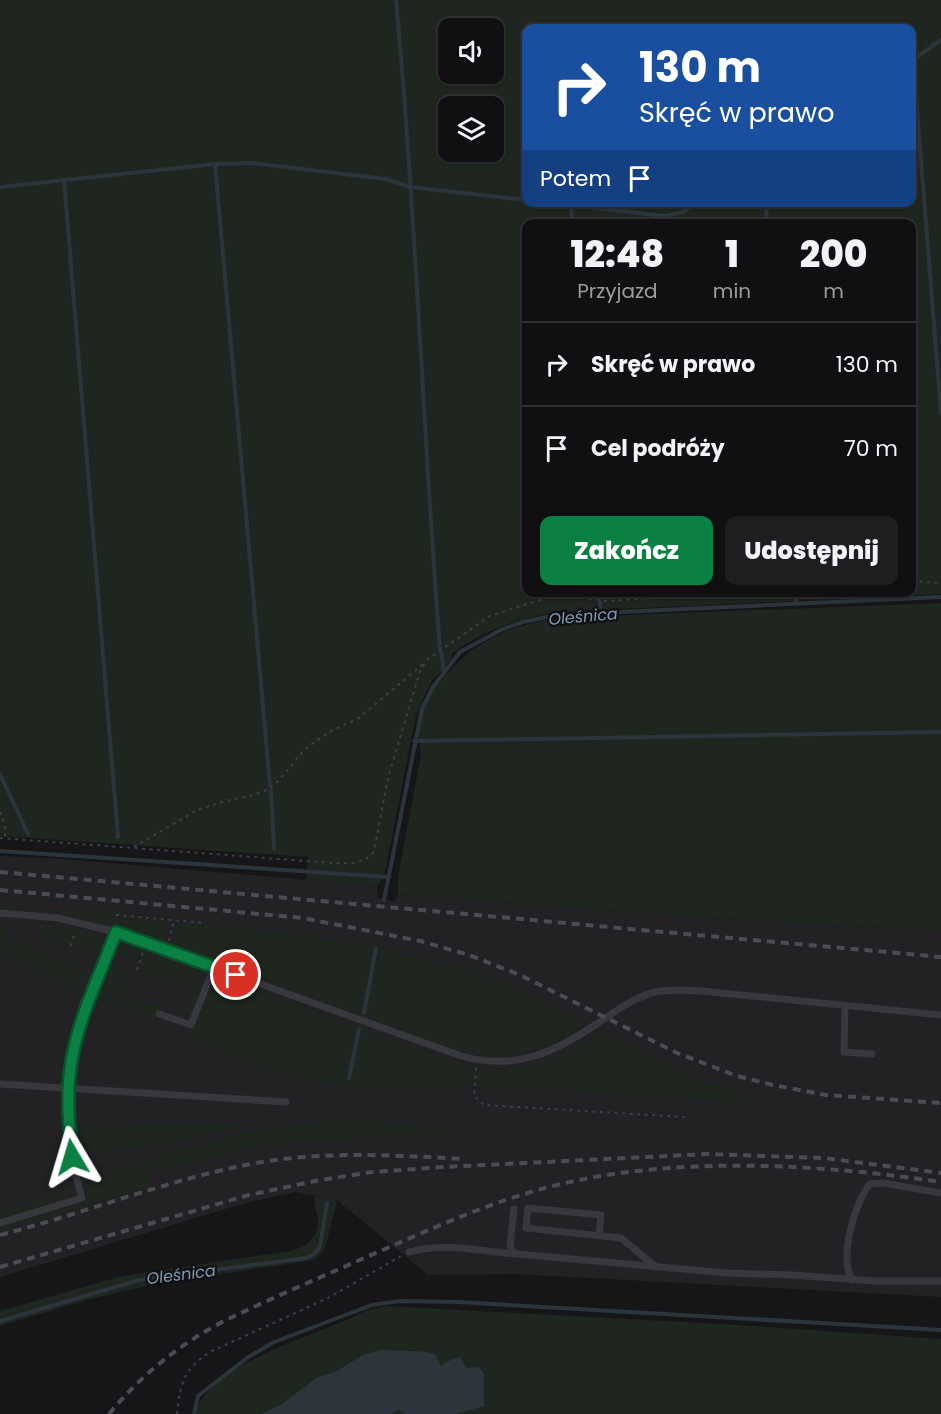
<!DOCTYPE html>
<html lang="pl">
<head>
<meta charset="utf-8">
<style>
	body { margin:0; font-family:Poppins,sans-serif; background:#1e1e20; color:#f1f3f6; height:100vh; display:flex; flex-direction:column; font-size:22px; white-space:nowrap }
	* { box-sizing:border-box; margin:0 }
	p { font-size:20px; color:#9c9d9f }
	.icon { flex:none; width:33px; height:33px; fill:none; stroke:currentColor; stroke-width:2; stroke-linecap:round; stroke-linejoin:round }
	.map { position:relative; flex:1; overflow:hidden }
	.side { position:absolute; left:522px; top:219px; width:394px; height:378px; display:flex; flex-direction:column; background:#101012; border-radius:12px; box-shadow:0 2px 4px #0004,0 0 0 2px #303032 }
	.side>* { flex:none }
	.hud { position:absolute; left:522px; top:24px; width:394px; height:183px; border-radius:12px; box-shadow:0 2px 4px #0004,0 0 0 2px #303032; background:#1a4fa0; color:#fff; overflow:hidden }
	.fabs { position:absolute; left:438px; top:18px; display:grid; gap:12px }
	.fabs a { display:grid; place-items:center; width:66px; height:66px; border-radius:12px; background:#101012; box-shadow:0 2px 4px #0004,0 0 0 2px #303032; font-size:30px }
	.pin { position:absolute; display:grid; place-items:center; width:51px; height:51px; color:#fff; margin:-26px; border:3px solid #fff; border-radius:50%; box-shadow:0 2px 6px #0007 }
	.me { position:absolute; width:66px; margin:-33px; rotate:353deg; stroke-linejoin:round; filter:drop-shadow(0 0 4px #0008) }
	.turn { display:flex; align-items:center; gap:21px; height:126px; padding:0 18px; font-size:27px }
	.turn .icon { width:78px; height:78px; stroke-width:2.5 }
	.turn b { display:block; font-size:42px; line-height:51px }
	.then { display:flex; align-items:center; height:57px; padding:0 18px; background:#0003; gap:12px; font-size:22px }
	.eta { display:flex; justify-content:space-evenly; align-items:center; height:102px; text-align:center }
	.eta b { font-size:36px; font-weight:800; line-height:42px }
	.button { display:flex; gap:12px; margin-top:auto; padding:12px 18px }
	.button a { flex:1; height:69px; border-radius:12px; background:#0b8043; color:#fff; font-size:24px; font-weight:800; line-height:69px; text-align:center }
	.button a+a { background:#1e1e20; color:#f1f3f6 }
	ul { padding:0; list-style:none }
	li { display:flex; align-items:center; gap:18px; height:84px; padding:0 18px; border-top:2px solid #303032 }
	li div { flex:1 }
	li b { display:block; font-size:22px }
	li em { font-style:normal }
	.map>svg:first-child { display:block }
	.built { fill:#222225 }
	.green { fill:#1e261f; fill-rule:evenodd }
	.water { fill:#2c353c }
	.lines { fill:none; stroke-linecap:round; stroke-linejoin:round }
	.stream { stroke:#2c353c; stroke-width:4 }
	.path { stroke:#3d3f44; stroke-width:2; stroke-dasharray:3 4.5; stroke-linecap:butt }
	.lane { stroke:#37383d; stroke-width:7 }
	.rail { stroke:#4a4c52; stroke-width:4; stroke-dasharray:8 6; stroke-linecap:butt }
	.route-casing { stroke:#07532c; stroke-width:15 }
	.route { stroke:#0b8043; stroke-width:10 }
	.labels { text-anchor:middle; stroke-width:5; stroke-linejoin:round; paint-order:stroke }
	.water-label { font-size:16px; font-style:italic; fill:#7f9bb3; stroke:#111113 }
</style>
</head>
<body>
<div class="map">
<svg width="941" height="1414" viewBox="0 0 941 1414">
	<rect width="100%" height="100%" fill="#161618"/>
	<polygon class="built" points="0,856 63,859 377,886 377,898 395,902 398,894 723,919 941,931 941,1297 517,1274 428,1275 337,1200 295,1192 239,1205 0,1277"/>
	<g class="green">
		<path d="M0,0H941V594L558,612C520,618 482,630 452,654L451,660L444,669L432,680L416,715L384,877L377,886L306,880L308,857L0,836ZM494,28V74H448V28ZM526,28H912V202H526ZM448,106H494V152H448ZM526,224H912V592H526Z"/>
		<polygon points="941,603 941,931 723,919 398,894 398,876 421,756 418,731 423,710 434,688 453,667 472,650 494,637 516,627 546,620 604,616"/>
		<polygon points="0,905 116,914 116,917 171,922 165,943 90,918 56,912 0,907"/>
		<polygon points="9,921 4,939 26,947 28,943 35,945 34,950 96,973 88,995 0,952 0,925"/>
		<path d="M177,923C277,932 378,941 474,974C513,987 550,1006 587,1023C570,1033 552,1044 533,1050C479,1068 423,1038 373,1020V1017L354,1010L352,1013L171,945Z"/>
		<polygon points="40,924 75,930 70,946 36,933"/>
		<polygon points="77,930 100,935 105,945 102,956 99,957 72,947"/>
		<polygon points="120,942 142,950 138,960 112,951"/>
		<polygon points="146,952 206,973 193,1013 183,1016 193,989 139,969"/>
		<polygon points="108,964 127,971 124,978 132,981 131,984 104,975"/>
		<path d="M215,976L367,1032L474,1069L472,1086C420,1090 368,1094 316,1083C272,1074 231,1055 190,1039Z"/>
		<polygon points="103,977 130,987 122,1008 96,998"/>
		<polygon points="129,998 147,1005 148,1003 160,1007 155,1021 124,1009"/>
		<path d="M600,1032L696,1079L747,1095L746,1103L523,1087L475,1086L477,1069C529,1074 558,1059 600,1032Z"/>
		<path d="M355,1121L404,1124L454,1131L455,1134L292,1141L237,1150L147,1174L151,1187L0,1230V1226L92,1199L87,1180C173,1150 262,1120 355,1121Z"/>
		<polygon points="147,1124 241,1123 252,1124 169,1143 77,1155 74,1131"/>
		<polygon points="72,1186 70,1193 37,1208 0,1219 0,1212"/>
		<path d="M315,1196L337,1200L326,1245L323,1251L314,1260L150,1285L94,1298L0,1326V1311L122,1276L290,1251C308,1247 322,1234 317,1214C316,1207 313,1203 315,1196Z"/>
		<path d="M386,1306L737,1325L941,1339V1414H196C203,1371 296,1341 332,1326C344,1321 357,1315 370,1309Z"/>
	</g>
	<path class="water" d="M381,1350C399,1352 417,1349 435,1354L441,1366L452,1359L460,1357L466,1368L479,1367L484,1374V1406L456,1414H405L398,1410L392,1414H262L282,1404L318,1377L335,1372L363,1355Z"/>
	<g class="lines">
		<g class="stream">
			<path d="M396,0C416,216 423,433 440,649"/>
			<polyline points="913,59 941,413"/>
			<polyline points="912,60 941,40"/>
			<polyline points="215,164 270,785"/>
			<polyline points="64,180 118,837"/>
			<polyline points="0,187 215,164 252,163 386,179 410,187 526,200"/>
			<polyline points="546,202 664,216 683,212 698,202"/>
			<polyline points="766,202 767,224"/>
			<polyline points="571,205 572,224"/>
			<polyline points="600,592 600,598"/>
			<polyline points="795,593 796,603"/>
			<polyline points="600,612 600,602"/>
			<polyline points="441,652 444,671"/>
			<polyline points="414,741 941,732"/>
			<polyline points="0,774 28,834"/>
			<polyline points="271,790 274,849"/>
			<polyline points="0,851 389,877"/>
			<polyline points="384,900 422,709 433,687 460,652 503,629 523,622 556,615 941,597"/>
			<polyline points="364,1013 376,948"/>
			<polyline points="349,1078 359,1029"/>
			<polyline points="0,1321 139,1280 306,1258 314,1254 320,1246 327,1203"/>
			<polyline points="194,1414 198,1396 247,1358 274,1342 372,1305 400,1301 458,1302 941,1330"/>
		</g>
		<g class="path">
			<polyline points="912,581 941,583"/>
			<polyline points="0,812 5,824 5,839"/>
			<path d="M0,838L333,863C348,863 365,865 374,851L388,778L420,671L428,659L490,616L555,595C573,593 589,600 607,601L747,592"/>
			<polyline points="134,847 197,810 222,802 253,795 269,789 279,780 306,748 331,731 359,718 423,664"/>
			<polyline points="116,915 205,923"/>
			<polyline points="169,941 174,920"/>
			<polyline points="71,946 75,931"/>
			<polyline points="137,970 143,952"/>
			<polyline points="476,1068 474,1096 484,1105 685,1117"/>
			<path d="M177,1414C180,1383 184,1369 210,1352L328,1298L401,1256"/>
		</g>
		<g class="lane">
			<path d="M0,913L58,918L116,932L461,1056C515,1071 554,1053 598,1023C616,1011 633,998 655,992C670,989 685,990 701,991L941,1015"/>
			<polyline points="845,1006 844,1052 872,1054"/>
			<polyline points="159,1014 191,1025 214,967"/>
			<polyline points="0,1084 286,1102"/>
			<polyline points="514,1209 510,1245 513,1253 517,1254 726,1273 792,1275 875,1281 941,1281"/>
			<path d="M0,1223L82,1198C69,1154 63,1106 71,1061C80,1016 100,974 116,932"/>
			<polyline points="599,1234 601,1215 528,1208 526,1228 621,1238 656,1267"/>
			<path d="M409,1252C443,1242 480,1251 515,1254"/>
			<path d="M852,1280C839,1258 854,1203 870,1184L883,1183L941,1193"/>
		</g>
		<g class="rail">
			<polyline points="0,872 941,957"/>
			<polyline points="0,890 303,918 420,941 469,955 520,975 677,1053 737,1076 773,1085 826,1095 941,1103"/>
			<path d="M0,1235C86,1213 169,1179 256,1163C325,1151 393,1155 462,1159"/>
			<polyline points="0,1267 249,1195 315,1181 372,1172 444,1167 708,1154 824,1158 941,1173"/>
			<path d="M109,1414C141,1375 180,1344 224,1321C274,1297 326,1275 378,1252C438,1226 497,1199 561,1184C679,1156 821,1164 941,1182"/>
		</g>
	</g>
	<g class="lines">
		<g class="route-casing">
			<path id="route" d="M72,1157C69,1126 66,1095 71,1064C78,1018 100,975 116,932L236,975"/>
		</g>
		<use href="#route" class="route"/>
	</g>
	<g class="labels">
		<g class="water-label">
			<text transform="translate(583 616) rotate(-5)" y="6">Oleśnica</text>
			<text transform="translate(181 1274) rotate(-7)" y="6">Oleśnica</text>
		</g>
	</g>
</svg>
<div class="fabs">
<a><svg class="icon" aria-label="sound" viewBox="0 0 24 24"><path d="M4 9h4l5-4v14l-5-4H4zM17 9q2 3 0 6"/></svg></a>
<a><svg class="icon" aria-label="layers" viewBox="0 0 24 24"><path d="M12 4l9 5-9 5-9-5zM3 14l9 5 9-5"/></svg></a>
</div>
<div class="pin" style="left:236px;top:975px;background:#d93025"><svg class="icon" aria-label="arrive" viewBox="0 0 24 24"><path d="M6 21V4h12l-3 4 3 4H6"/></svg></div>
<svg class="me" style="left:72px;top:1157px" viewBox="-20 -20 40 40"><path d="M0-17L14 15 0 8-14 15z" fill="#0b8043" stroke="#fff" stroke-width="4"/></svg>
<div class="hud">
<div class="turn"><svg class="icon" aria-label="right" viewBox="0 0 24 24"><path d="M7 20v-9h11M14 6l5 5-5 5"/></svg><div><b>130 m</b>Skręć w prawo</div></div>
<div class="then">Potem<svg class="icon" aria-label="arrive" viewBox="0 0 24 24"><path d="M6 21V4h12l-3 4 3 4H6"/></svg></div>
</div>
<section class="side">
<div class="eta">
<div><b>12:48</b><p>Przyjazd</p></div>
<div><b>1</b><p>min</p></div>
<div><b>200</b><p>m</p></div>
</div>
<ul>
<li><svg class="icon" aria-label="right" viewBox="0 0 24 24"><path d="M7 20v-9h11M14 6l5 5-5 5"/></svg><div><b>Skręć w prawo</b></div><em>130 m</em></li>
<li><svg class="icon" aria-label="arrive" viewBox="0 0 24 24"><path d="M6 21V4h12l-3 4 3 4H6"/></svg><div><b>Cel podróży</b></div><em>70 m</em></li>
</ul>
<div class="button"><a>Zakończ</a><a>Udostępnij</a></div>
</section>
</div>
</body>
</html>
